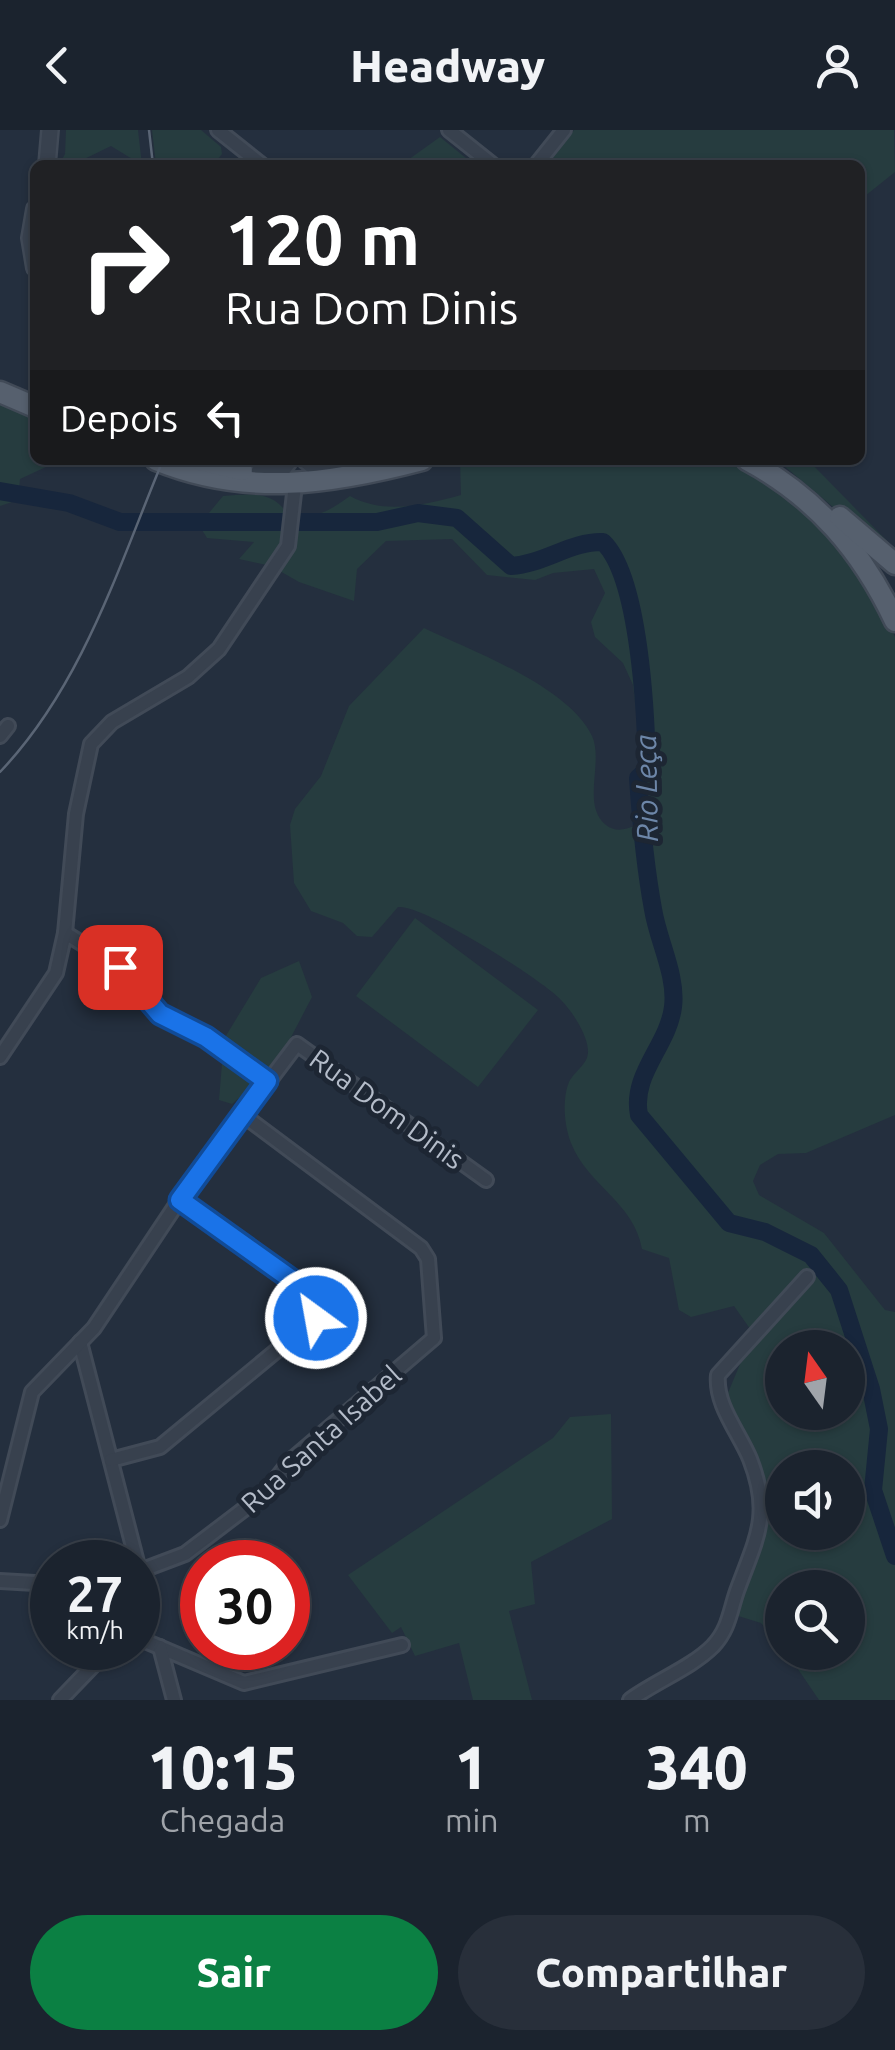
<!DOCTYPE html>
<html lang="pt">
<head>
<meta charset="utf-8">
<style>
	body { margin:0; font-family:Ubuntu,sans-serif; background:#282f3a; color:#f1f3f6; height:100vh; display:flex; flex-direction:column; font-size:38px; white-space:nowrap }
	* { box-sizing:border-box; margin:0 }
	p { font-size:32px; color:#a0a4aa }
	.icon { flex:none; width:55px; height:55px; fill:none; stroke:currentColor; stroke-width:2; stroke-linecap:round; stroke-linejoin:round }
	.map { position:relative; height:1570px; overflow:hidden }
	.drawer { display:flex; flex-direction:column; background:#1b232e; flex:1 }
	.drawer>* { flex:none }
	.guide { position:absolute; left:30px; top:30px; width:835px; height:305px; border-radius:15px; box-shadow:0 2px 8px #0004,0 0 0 2px #39404a; background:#202124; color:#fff; overflow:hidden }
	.needle { width:65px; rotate:346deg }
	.buttons { position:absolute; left:765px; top:1200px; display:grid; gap:20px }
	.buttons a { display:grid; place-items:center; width:100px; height:100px; border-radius:50%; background:#1b232e; box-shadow:0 2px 8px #0004,0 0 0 2px #39404a; font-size:50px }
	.speed { position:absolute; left:30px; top:1410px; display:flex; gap:20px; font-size:50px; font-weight:700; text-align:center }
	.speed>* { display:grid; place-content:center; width:130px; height:130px; border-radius:50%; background:#1b232e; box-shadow:0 2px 8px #0004,0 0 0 2px #39404a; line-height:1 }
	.speed small { font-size:25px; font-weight:400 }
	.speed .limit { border:15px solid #d22; background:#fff; color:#111 }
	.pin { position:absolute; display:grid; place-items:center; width:85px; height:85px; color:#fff; margin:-42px; border-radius:20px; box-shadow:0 5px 15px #0006 }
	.me { position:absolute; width:110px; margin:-55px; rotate:328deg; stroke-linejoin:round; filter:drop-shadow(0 0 8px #0008) }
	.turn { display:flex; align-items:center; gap:35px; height:210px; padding:0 30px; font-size:45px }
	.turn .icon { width:130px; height:130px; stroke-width:2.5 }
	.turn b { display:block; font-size:70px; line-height:85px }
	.then { display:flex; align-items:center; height:95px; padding:0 30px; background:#0003; gap:20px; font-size:38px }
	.eta { display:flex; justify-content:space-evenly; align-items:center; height:170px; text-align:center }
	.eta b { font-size:60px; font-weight:800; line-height:70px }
	.button { display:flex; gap:20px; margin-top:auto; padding:20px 30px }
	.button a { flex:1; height:115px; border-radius:60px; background:#0b8043; color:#fff; font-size:40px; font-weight:800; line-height:115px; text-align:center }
	.button a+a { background:#282f3a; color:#f1f3f6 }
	header { display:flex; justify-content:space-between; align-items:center; height:130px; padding:0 30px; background:#1b232e; font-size:45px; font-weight:800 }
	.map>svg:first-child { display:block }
	.green { fill:#263c3f; fill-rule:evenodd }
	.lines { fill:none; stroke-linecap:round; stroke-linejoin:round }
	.river { stroke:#17263c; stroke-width:18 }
	.minor-casing { stroke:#414a57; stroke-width:18 }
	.tertiary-casing { stroke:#414a57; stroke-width:20 }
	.primary-casing { stroke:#414a57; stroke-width:25 }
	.minor { stroke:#38414e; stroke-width:12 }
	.tertiary { stroke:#38414e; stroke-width:15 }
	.primary { stroke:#56606e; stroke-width:20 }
	.tram { stroke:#5a6575; stroke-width:2.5 }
	.route-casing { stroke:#114b97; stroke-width:25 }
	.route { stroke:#1a73e8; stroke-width:18 }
	.labels { text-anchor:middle; stroke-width:10; stroke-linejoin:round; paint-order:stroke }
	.street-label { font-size:28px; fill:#b4bcc9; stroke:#1d2633 }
	.water-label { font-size:30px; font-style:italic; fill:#6d86a8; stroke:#1d2633 }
</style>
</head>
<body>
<header><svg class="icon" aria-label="back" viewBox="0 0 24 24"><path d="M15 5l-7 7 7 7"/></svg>Headway<svg class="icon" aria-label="person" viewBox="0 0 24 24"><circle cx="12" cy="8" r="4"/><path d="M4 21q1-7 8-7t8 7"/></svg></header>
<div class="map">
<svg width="895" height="1570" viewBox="0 0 895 1570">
	<rect width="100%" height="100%" fill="#242f3e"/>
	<g class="green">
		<polygon points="66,0 138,0 142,35 111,16 72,35 59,35 65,24"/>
		<polygon points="152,0 201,0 221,17 222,24 213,35 156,35"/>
		<polygon points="574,0 894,0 895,42 860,70 860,35 547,35"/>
		<polygon points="440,7 472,33 401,35"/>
		<polygon points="0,274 35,289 35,330 61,330 20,349 18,370 0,376"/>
		<path d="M460,330H727L769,352L829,402L881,476L895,507V985L806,1023L778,1024L760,1035L753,1051L759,1065L824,1103L885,1180L895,1182V1570H819L787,1523L848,1522V1458H782V1517L761,1493L735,1485L765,1369L725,1270L753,1203L734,1176L691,1187L679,1180L669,1128L642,1119C634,1072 588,1056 571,1013C564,995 562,969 569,952C575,940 589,934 588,920C587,903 570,878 558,867C535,846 425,775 398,777L372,807L357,806L343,793L311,781L294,753L290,695L295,679L321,646L349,576L424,498C472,521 568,556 592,606C604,632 581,675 606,695C620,706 636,695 649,688L633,555L623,533L595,507L591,492L605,463L594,439L553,443L535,450L487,445L452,409L386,411L357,439L354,471L299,452L271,436L239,429L254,412L207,408L199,395L223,366C249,364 271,360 287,383C316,390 327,382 350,366C384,385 425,375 461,365ZM782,1218H848V1282H782ZM782,1338H848V1402H782Z"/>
		<polygon points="777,330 808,330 895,419 895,429"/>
		<polygon points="415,788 538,880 478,957 356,866"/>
		<polygon points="299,831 312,867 276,936 232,974 219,970 224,909 261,848"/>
		<polygon points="611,1284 612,1389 531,1432 535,1474 509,1481 532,1570 473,1570 459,1513 415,1526 401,1497 392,1503 348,1445 553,1308 570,1287"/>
	</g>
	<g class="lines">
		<path class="river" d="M0,361L69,373L120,392H377L418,383L457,388L511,436C544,434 571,411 603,412C640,447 646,587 647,640L638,648C641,691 645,736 653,779C658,811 677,845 673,877C668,916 631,944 639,985L729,1093L765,1102L811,1125L839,1160L871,1259L879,1299L873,1360L895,1426"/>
		<g class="minor-casing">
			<g id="minor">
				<polyline points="218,0 262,35"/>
				<polyline points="449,0 493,35"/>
				<polyline points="536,35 564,0"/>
				<polyline points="0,606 8,596"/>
				<polyline points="65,803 120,837 160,884 206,907 267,951"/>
				<polyline points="0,927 56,843 65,803 76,684 91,614 112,592 188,547 219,519 288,416 295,355"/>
				<polyline points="80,1212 137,1432"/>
				<polyline points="111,1330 160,1317 316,1188 315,1167 180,1069"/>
				<polyline points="0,1390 32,1262 94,1198 180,1069 297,914 486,1050"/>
				<polyline points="140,1441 185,1424 264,1364 290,1331 434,1208 428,1129 421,1118 243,985"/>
				<polyline points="0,1451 52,1454"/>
				<polyline points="138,1508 244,1553 402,1515"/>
				<polyline points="160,1517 174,1570"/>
				<polyline points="60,1570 110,1518"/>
				<path d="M630,1570C656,1551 691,1538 713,1516C729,1499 730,1481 737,1461C756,1409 772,1385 750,1329C739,1302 715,1275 718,1245L807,1147"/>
			</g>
		</g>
		<g class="tertiary-casing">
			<g id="tertiary">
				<polyline points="47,35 50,0"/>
				<polyline points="35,79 30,108 35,138"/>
				<polyline points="305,330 315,338 347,340"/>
				<polyline points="259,342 283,339 290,330"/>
			</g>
		</g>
		<g class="primary-casing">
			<g id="primary">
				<polyline points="0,262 35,277"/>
				<path d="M156,330C246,367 331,354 422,330"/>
				<polyline points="200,330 242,340"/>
				<path d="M747,330C816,367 862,421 895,491"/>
				<polyline points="840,387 895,434"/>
			</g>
		</g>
		<use href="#minor" class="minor"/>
		<use href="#tertiary" class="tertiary"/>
		<use href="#primary" class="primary"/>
		<g class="tram">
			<polyline points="149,0 153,35"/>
			<path d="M0,642C82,556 118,438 163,330"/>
		</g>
	</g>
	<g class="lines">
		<g class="route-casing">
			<polyline id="route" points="120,837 160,884 206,907 267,951 180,1070 316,1167 316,1188"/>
		</g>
		<use href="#route" class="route"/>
	</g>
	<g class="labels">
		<g class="street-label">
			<text transform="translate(387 979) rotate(36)" y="10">Rua Dom Dinis</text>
			<text transform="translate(321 1309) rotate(-42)" y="10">Rua Santa Isabel</text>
		</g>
		<g class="water-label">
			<text transform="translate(647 658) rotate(-91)" y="10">Rio Leça</text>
		</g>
	</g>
</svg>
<div class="buttons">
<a><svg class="needle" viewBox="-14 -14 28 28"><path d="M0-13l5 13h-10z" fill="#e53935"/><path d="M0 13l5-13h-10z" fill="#a0a4aa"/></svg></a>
<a><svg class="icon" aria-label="sound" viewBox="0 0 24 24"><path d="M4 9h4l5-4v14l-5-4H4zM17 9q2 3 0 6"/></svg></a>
<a><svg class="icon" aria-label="search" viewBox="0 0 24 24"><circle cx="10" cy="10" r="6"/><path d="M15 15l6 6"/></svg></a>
</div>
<div class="speed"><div>27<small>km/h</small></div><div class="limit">30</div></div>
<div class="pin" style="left:120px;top:837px;background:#d93025"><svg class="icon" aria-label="arrive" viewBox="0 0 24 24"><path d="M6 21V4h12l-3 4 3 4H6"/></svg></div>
<svg class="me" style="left:316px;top:1188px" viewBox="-20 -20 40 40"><circle r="17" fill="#1a73e8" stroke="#fff" stroke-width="3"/><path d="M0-11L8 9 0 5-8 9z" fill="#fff"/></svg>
<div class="guide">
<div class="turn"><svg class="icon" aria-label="right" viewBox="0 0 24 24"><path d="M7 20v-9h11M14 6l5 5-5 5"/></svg><div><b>120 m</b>Rua Dom Dinis</div></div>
<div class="then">Depois<svg class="icon" aria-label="left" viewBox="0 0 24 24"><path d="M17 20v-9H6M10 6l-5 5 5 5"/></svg></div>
</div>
</div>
<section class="drawer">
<div class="eta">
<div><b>10:15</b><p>Chegada</p></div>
<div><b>1</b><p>min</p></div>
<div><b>340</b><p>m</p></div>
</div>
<div class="button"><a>Sair</a><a>Compartilhar</a></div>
</section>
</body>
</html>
